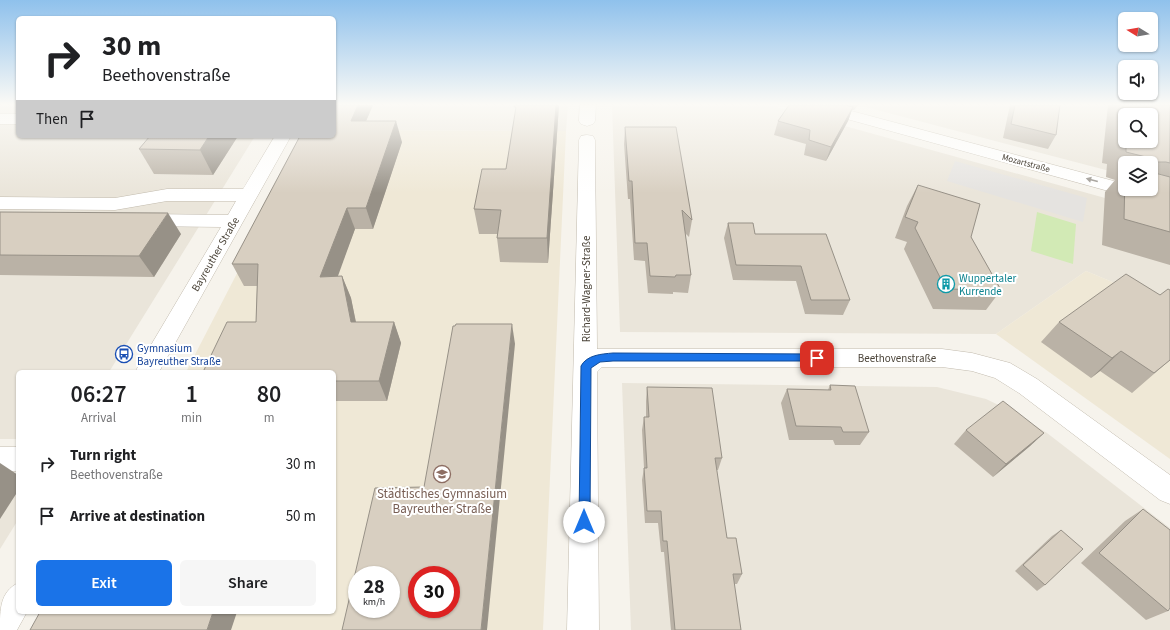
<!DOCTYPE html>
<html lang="en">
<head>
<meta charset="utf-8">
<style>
	body { margin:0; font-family:"Source Sans 3",sans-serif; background:#f6f6f6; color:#202124; height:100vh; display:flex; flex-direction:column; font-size:15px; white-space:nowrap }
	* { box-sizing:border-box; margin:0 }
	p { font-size:13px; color:#757577 }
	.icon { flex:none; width:22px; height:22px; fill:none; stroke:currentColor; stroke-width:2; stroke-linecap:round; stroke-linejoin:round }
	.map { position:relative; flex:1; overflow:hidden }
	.details { position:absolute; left:16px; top:370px; width:320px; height:244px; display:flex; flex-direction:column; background:#fff; border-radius:6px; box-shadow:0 1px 3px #0004 }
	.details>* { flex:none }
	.hud { position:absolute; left:16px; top:16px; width:320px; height:122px; border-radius:6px; box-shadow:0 1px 3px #0004; background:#fff; color:#202124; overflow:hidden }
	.needle { width:26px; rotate:281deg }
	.controls { position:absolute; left:1118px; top:12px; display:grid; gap:8px }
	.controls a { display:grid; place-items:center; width:40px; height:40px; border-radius:6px; background:#fff; box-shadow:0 1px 3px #0004; font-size:20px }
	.speed { position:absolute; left:348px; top:566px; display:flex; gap:8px; font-size:20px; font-weight:700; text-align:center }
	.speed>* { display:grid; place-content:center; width:52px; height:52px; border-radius:50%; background:#fff; box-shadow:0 1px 3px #0004; line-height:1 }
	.speed small { font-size:10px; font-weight:400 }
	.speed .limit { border:6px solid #d22; background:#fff; color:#111 }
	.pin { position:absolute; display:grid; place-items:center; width:34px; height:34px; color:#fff; margin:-17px; border-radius:8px; box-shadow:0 2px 6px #0006 }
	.me { position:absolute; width:44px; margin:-22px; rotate:0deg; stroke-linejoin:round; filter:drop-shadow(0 0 3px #0008) }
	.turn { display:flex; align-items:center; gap:14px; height:84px; padding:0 20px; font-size:18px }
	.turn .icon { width:52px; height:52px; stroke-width:2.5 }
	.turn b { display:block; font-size:28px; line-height:34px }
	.then { display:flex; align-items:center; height:38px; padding:0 20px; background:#0003; gap:8px; font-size:15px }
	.eta { display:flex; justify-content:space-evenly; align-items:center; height:68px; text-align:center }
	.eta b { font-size:24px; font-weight:600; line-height:28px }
	.button { display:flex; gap:8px; margin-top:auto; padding:8px 20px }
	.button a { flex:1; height:46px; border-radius:6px; background:#1a73e8; color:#fff; font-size:16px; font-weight:600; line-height:46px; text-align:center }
	.button a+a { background:#f6f6f6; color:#202124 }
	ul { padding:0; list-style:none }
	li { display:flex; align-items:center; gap:12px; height:52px; padding:0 20px }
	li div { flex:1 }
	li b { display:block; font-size:15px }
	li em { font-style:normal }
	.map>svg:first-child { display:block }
	.residential { fill:#eae5da; fill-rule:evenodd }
	.education { fill:#efe8d6; fill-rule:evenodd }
	.green { fill:#d2eab5 }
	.parking { fill:#e5e3e0 }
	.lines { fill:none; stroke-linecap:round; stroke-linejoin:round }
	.minor-casing { stroke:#c2bbae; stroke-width:1 }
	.minor { fill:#fff; fill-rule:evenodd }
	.wall { fill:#bab2a6; fill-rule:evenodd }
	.shaded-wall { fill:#979187 }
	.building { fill:#d8cfc1; stroke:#979187; fill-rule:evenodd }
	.oneway { fill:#9c9892 }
	.route { fill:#1a73e8; stroke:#114b97 }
	.labels { text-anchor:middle; stroke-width:4; stroke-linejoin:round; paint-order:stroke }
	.far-street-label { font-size:9px; fill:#4b4439; stroke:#fff }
	.street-label { font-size:11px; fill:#4b4439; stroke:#fff }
	.culture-label { font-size:11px; fill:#0d838f; stroke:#fff; text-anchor:start }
	.transit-label { font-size:11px; fill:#164399; stroke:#fff; text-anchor:start }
	.near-education-label { font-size:13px; fill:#785e54; stroke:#fff }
</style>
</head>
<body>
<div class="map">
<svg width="1170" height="630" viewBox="0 0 1170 630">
	<rect width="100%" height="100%" fill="#f6f3ec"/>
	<g class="residential">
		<polygon points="0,105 18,105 18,136 255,136 109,372 18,372 18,439 0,439"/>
		<polygon points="334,105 568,105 566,131 334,130"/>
		<polygon points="612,105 769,105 1170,216 1170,306 1086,271 996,334 620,332"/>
		<path d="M858,105H1170L1151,163H1125V175ZM1125,115H1151V141H1125Z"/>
		<polygon points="622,383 937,387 986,399 1013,412 1047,433 1170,528 1170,630 631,630"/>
		<polygon points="0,479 18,479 18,520 0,549"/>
	</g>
	<g class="education">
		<path d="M334,130L566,131L543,630H52L62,612H334V372H186L308,136H334ZM357,575H391V609H357ZM417,575H451V609H417Z"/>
		<polygon points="1086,271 1170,306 1170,459 996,334"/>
	</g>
	<polygon class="green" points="1037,212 1076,224 1073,264 1031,251"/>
	<polygon class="parking" points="955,161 1087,198 1083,222 947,181"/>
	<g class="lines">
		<g class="minor-casing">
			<g id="minor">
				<polygon points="580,105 596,105 595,121 593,124 587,126 581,124 579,121"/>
				<polygon points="805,105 829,105 1125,184 1125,189 1144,189 1170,196 1170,208 807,108"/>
				<rect x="0" y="114" width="18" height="10"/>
				<polygon points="587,135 593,136 595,140 597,349 942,349 972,353 1010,363 1037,379 1170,475 1170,504 1160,500 1019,393 995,378 972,371 942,367 602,367 597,372 599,630 567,630 579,140 581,136"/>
				<polygon points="275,136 291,136 159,372 135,372 221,227 143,226 136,224 133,220 136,216 143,214 228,215 236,201 167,201 115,210 0,209 0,197 115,198 167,189 243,189"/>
				<rect x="0" y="447" width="18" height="24"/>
				<path d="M18,583V612H27L17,630H0C0,609 0,592 18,583Z"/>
			</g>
		</g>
		<use href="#minor" class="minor"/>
	</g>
	<g class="wall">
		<polygon points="334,105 373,105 366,121 402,142 373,229 355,229 337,276 342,276 351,298 356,322 394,322 401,343 387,401 334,401 334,372 256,322 257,286 244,286 232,264"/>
		<polygon points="515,105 559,105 548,263 500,262 497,238 497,234 479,234 474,209 506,169 515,114"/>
		<polygon points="789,105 858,105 854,110 852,110 848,121 826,161 804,155 806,144 774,135 778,121"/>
		<polygon points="1010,105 1060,105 1056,135 1048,149 1003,138"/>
		<path d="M1108,105H1170V265L1102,245L1105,192L1115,180L1106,177L1107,164L1102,163ZM1125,115L1151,141H1125ZM1125,163H1151V189H1125Z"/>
		<polygon points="625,127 692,220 689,237 685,233 691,275 688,293 673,292 673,294 648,293 645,261 634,260 630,199 628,199 624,144"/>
		<polygon points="238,136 213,175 154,174 139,149"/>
		<polygon points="918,185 971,237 1001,290 986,310 933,309 904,249 907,242 895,238 907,206"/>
		<polygon points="0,212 181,234 154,277 0,275"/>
		<polygon points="728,223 755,234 850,300 843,315 805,314 796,281 733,280 724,238"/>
		<polygon points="1059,322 1170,360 1132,393 1100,371 1091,378 1041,342"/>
		<polygon points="830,385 869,432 860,445 835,445 833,440 789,440 781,403 787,389 828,390"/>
		<polygon points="647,387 722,458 718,470 716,470 727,538 742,574 737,584 734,584 741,630 671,630 664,552 661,552 658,523 645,523 642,480 644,468 642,430 644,417 646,417 646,401"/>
		<polygon points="966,430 1044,433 1030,446 993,477 954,444"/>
		<polygon points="1143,509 1168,611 1146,620 1081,563 1125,521"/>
		<polygon points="1061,530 1045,585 1037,591 1015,571 1052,536"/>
	</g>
	<g class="shaded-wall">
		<polygon points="358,105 373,105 357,142 351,121"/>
		<polygon points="556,105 559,105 548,263 547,238"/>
		<polygon points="853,107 848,121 826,161 831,147"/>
		<polygon points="396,121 402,142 373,229 366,208"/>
		<polygon points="209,136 238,136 213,175 200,150"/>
		<polygon points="347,208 355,229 330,298 320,277"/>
		<polygon points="168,213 181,234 154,277 139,256"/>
		<polygon points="342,276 351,298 360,343 351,322"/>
		<polygon points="394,322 401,343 387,401 379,381"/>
		<polygon points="512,324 515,344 487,630 481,630"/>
		<polygon points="1121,351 1100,371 1091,378 1112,358"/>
		<polygon points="1044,433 1030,446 993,477 1006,464"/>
		<polygon points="0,463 18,475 18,491 0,519"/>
		<polygon points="213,612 237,612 231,630 207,630"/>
	</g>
	<g class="building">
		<polygon points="334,105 358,105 351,121 396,121 366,208 347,208 320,277 342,276 351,322 394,322 379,381 334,381 334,372 203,372 227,322 256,322 258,264 232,264 300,136 334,136"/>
		<polygon points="515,105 556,105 547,238 497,238 501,210 474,209 482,169 506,169 516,107 514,107"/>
		<polygon points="789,105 845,105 853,107 831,147 809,140 810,130 778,121"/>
		<polygon points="1015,105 1060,105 1056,135 1011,124"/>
		<polygon points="1123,105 1170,105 1170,163 1166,162 1147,162 1146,157 1126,152 1126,141 1151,141 1151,115 1125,115 1125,138 1121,137"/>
		<polygon points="625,127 676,127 692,220 682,210 691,275 676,275 675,277 650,276 647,243 635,243 632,181 629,181"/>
		<polygon points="150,136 209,136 200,150 139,149"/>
		<polygon points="1151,172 1170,177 1170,232 1124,219 1125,177 1125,189 1151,189"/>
		<polygon points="918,185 980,204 971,237 1001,290 946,289 915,228 918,222 905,217"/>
		<polygon points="0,212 168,213 139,256 0,255"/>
		<polygon points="728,223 753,223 755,234 826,234 850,300 811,300 801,266 736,265"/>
		<polygon points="1126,274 1160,295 1168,289 1170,290 1170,360 1154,373 1121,351 1112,358 1059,322"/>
		<path d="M456,324H512L481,630H342L375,488L424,487L453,326H455ZM357,575H391V609H357ZM417,575H451V609H417Z"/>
		<polygon points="830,385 855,386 869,432 843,432 841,427 796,426 787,389 831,390"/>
		<polygon points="647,387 712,388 722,458 715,458 727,538 736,538 742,574 733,574 741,630 675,630 667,541 663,541 661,511 647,511 644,468 647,468 644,417 649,417"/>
		<polygon points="1003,401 1044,433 1006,464 966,430"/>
		<polygon points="1143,509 1170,530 1170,608 1168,611 1099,553"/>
		<polygon points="1061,530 1083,549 1045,585 1023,565"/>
		<polygon points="40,612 213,612 207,630 30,630"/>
	</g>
	<defs><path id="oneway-solid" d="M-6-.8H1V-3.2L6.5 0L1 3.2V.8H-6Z"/></defs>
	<use class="oneway" href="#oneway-solid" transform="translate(1092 180) rotate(-165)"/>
	<linearGradient id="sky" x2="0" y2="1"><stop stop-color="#8fc1ec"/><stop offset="0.54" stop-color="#fbfaf6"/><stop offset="1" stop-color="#fbfaf6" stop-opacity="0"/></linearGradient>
	<rect width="1170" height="193" fill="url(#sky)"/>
	<path class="route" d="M613,353L817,354L820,355L822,358L820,360L817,361H613L600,362L591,368L590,522L589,526L584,527L580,526L579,522L581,366C587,355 601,354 613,353Z"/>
	<defs>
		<g id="building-ring" transform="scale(0.9)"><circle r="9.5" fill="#fff" stroke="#0f9aa8" stroke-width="1.5"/><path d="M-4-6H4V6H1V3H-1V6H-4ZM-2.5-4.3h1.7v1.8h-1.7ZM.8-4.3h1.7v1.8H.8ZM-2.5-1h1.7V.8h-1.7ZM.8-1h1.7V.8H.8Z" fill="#0f9aa8"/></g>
		<g id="bus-ring" transform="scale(0.9)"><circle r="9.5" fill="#fff" stroke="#1a4fb4" stroke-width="1.5"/><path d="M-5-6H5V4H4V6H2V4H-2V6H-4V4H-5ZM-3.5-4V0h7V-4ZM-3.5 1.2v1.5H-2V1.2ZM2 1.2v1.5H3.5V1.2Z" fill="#1a4fb4"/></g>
		<g id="school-ring" transform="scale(0.9)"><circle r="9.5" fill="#fff" stroke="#8d6e63" stroke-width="1.5"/><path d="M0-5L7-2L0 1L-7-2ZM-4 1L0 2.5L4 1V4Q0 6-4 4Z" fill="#8d6e63"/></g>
	</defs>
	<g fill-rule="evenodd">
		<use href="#building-ring" x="946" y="284"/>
		<use href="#bus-ring" x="124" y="354"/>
		<use href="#school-ring" x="442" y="474"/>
	</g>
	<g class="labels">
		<g class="far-street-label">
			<text transform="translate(1026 163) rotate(15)" y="3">Mozartstraße</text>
		</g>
		<g class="street-label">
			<text transform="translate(215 254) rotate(-60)" y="4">Bayreuther Straße</text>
			<text transform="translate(586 289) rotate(-90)" y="4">Richard-Wagner-Straße</text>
			<text x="897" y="362">Beethovenstraße</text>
		</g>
		<g class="culture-label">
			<text x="959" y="282">Wuppertaler<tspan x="959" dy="13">Kurrende</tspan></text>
		</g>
		<g class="transit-label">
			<text x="137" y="352">Gymnasium<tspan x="137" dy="13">Bayreuther Straße</tspan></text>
		</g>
		<g class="near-education-label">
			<text x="442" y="498">Städtisches Gymnasium<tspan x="442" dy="15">Bayreuther Straße</tspan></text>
		</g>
	</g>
</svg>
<div class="controls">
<a><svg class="needle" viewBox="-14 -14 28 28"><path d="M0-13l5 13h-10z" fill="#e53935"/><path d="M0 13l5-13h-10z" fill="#757577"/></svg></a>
<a><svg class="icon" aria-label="sound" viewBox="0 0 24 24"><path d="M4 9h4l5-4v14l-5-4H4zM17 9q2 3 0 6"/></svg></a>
<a><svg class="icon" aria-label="search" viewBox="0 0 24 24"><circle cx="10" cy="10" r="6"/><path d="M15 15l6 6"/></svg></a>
<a><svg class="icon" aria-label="layers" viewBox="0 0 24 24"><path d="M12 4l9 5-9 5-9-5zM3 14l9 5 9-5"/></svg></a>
</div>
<div class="speed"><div>28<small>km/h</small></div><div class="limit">30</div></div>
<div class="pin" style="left:817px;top:358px;background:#d93025"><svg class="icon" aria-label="arrive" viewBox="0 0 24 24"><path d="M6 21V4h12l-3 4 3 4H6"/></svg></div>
<svg class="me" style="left:584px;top:522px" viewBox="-20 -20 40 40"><circle r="19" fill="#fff"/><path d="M0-13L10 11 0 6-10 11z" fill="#1a73e8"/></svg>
<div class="hud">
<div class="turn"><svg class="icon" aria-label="right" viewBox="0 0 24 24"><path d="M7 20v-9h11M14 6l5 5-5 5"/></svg><div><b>30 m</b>Beethovenstraße</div></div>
<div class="then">Then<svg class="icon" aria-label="arrive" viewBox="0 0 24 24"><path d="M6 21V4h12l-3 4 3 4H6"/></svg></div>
</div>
<section class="details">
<div class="eta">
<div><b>06:27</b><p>Arrival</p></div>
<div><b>1</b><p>min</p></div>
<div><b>80</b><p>m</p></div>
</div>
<ul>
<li><svg class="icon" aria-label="right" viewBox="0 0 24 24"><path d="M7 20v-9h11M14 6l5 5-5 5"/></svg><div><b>Turn right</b><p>Beethovenstraße</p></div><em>30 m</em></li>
<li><svg class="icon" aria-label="arrive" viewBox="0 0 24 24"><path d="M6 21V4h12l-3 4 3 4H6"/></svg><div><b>Arrive at destination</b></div><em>50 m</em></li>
</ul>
<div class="button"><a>Exit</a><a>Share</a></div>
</section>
</div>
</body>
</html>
